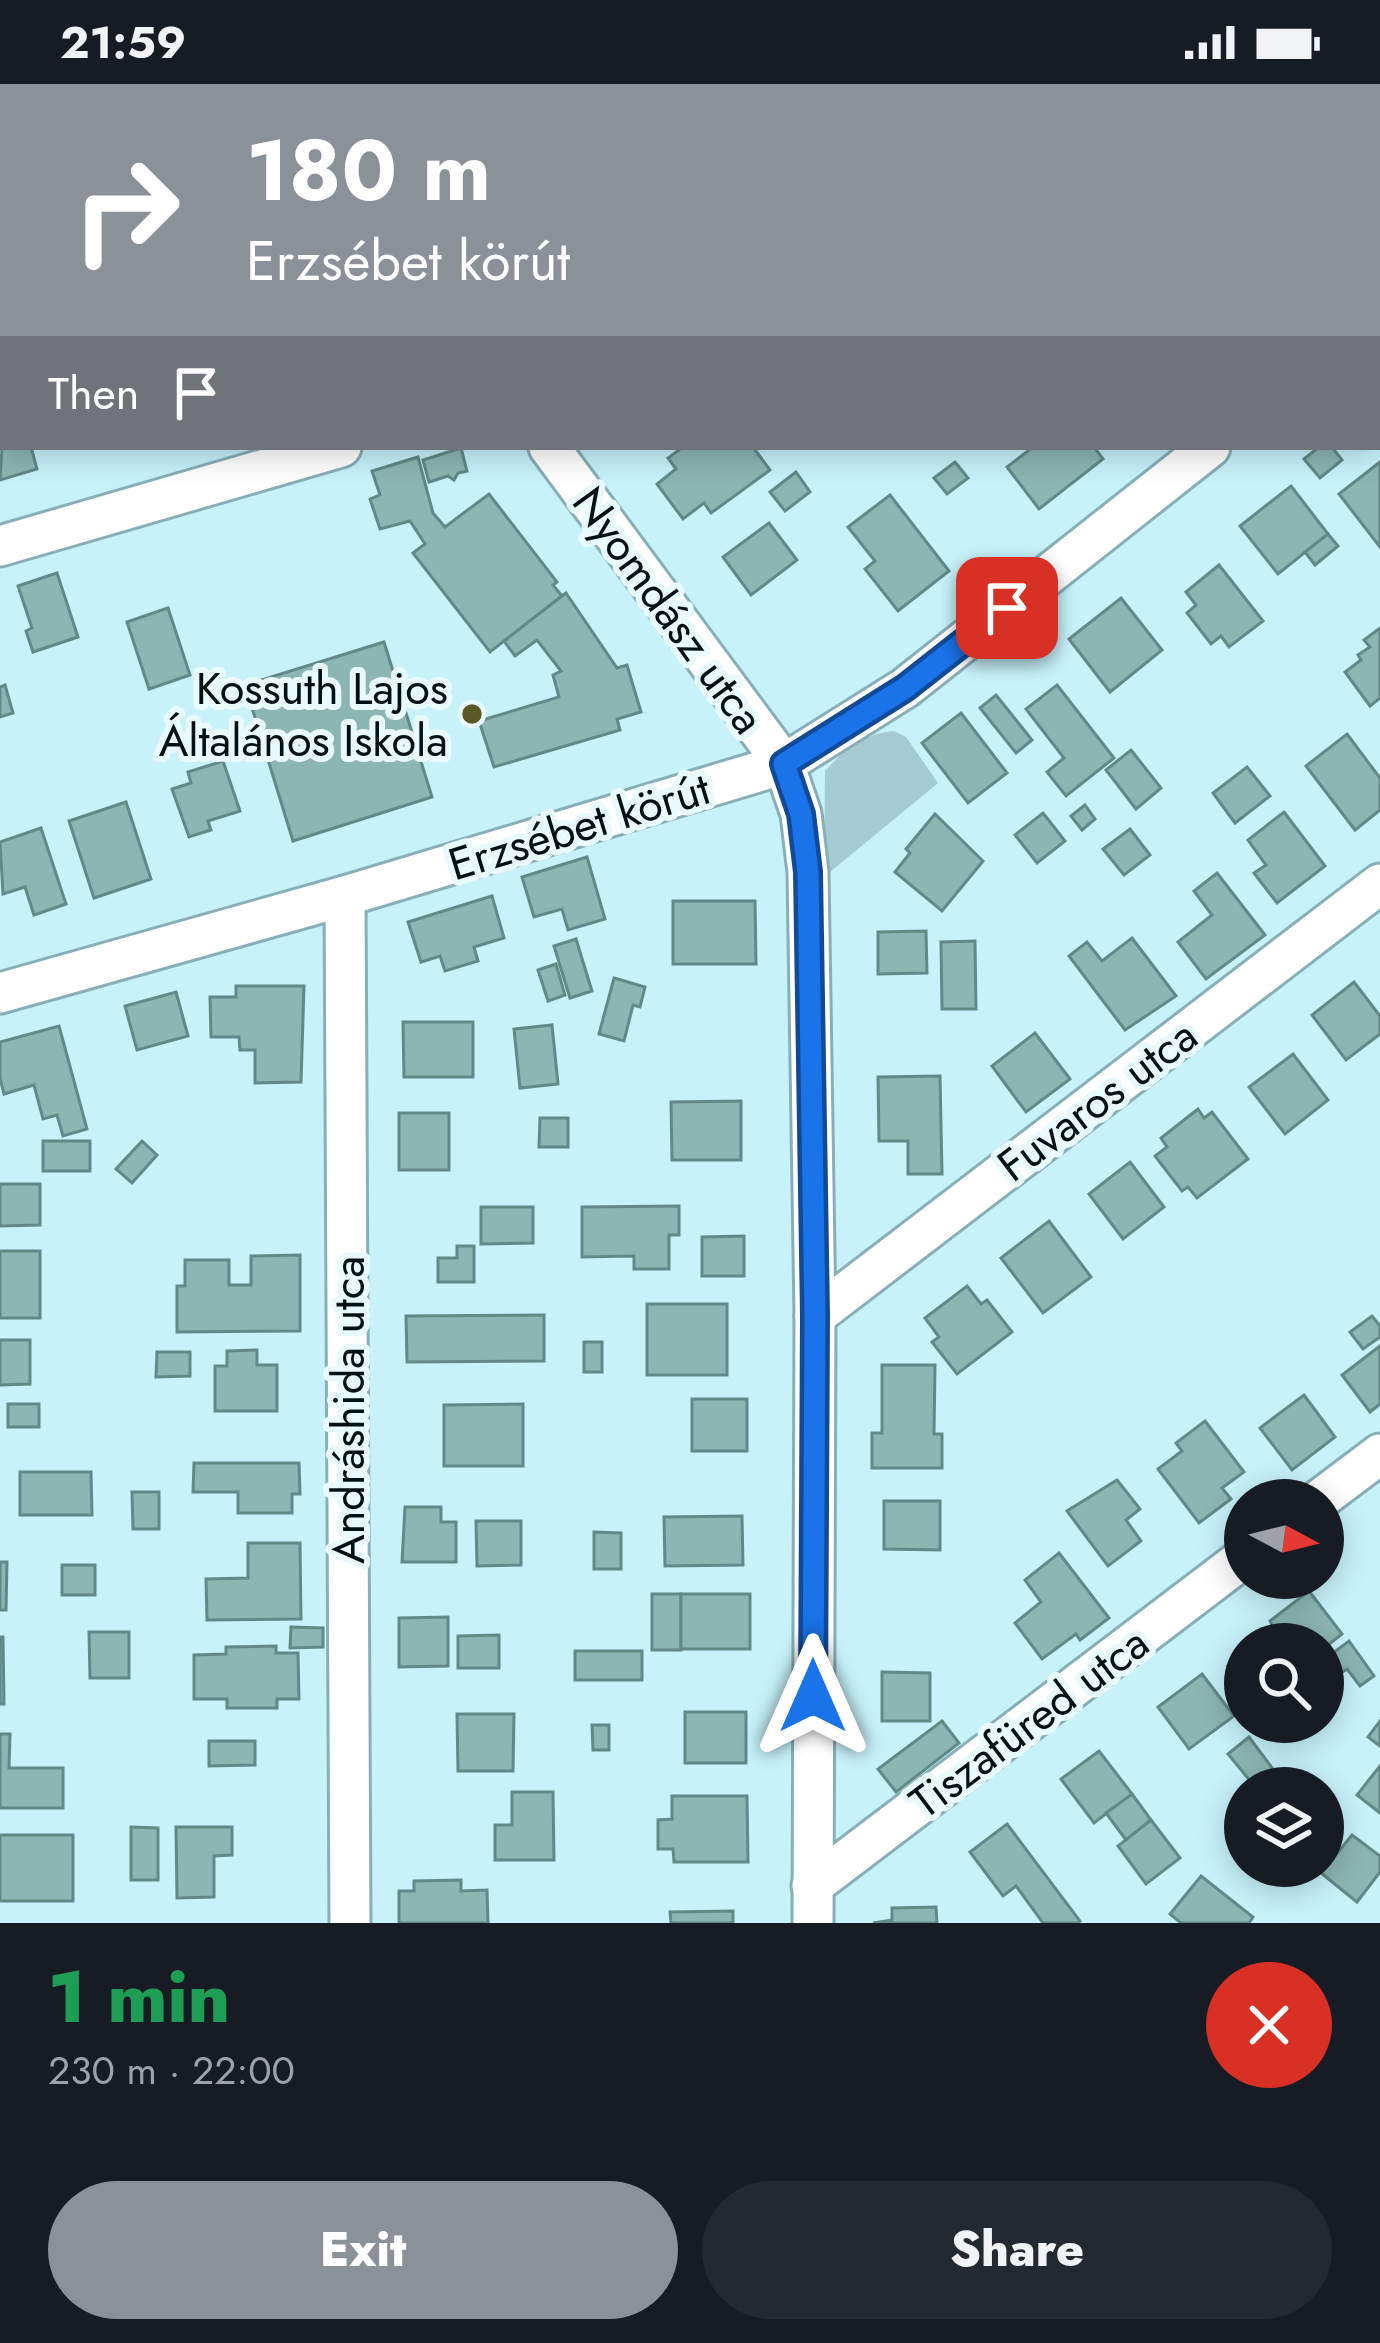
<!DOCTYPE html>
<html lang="en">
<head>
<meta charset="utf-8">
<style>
	body { margin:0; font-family:Jost,sans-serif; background:#242831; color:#f1f3f6; height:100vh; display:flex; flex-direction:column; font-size:45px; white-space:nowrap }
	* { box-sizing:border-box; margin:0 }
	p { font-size:39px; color:#9ea1a6 }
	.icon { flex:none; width:66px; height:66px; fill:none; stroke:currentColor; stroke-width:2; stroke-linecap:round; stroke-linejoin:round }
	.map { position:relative; height:1839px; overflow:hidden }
	.details { display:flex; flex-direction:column; background:#171b24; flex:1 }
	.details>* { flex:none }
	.guide { position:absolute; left:0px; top:0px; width:1380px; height:366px; box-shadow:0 6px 30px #0003; background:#8c9099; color:#fff; overflow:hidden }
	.needle { width:78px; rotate:97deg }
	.tools { position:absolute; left:1224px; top:1395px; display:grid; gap:24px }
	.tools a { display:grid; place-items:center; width:120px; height:120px; border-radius:50%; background:#171b24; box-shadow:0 6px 30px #0003; font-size:60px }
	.pin { position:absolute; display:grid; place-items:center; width:102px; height:102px; color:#fff; margin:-51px; border-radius:24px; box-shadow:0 6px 18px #0006 }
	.me { position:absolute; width:132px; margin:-66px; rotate:0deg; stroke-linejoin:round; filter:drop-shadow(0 0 9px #0008) }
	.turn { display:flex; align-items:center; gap:42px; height:252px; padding:0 48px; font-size:54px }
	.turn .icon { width:156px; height:156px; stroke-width:2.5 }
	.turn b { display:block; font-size:84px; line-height:102px }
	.then { display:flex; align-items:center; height:114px; padding:0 48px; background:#0003; gap:24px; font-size:45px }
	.round { display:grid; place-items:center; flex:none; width:126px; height:126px; border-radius:63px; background:#242831 }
	.overview { display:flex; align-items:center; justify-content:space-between; height:204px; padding:0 48px }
	h1 { font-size:72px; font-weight:800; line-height:90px; color:#1e9e55 }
	.cta { display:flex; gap:24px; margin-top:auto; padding:24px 48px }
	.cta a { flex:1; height:138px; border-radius:72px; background:#8c9099; color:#fff; font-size:48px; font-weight:800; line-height:138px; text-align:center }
	.cta a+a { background:#242831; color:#f1f3f6 }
	.status { display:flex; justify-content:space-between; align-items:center; height:84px; padding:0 60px; background:#171b24; direction:ltr }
	.status svg { height:33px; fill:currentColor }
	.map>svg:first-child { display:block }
	.green { fill:#a6cad2 }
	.building { fill:#8cb6b3; stroke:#618987; stroke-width:3 }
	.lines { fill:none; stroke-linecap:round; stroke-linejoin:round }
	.minor-casing { stroke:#87afb7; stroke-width:45 }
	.minor { stroke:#fff; stroke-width:39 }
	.route-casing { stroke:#114b97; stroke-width:30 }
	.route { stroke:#1a73e8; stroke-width:21 }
	.poi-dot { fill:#595a27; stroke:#e9fafd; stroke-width:4.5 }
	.labels { text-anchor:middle; stroke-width:12; stroke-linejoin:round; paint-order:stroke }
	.street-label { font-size:45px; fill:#031013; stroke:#e9fafd }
	.poi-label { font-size:45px; fill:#031013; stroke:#e9fafd; text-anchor:end }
</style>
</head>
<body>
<div class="status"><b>21:59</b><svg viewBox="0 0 49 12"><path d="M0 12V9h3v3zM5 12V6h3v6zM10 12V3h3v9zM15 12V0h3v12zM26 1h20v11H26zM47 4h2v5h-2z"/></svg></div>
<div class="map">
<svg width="1380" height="1839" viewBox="0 0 1380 1839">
	<rect width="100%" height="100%" fill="#c7f2fa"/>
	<path class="green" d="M894,647L906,653L938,699L824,793L825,687C845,665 863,650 894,647Z"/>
	<g class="building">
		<polygon points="337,0 395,0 391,3"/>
		<polygon points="737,0 815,0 817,3 739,3"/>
		<polygon points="1070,0 1136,0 1139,3 1072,3"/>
		<polygon points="1380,52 1380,120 1377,116"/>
		<polygon points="3,82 3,134 0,124"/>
		<polygon points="3,285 3,331 0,332 0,286"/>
		<polygon points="3,348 3,363 31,363 37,385 0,396"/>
		<polygon points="683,363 753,363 770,386 711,429 704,419 683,435 657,400 676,385 668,374"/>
		<polygon points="1033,363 1094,363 1103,375 1039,425 1007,383"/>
		<polygon points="1319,363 1332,363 1342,376 1320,394 1304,375"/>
		<polygon points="461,364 467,387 458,389 454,396 448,392 429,398 423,376"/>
		<polygon points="418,373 433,429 445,443 489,410 557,498 553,501 562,512 490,568 413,469 425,460 410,437 380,445 370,415 380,411 372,387"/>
		<polygon points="955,378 968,394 947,410 934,394"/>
		<polygon points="1380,378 1380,463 1339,410"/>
		<polygon points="796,388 810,408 785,427 770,408"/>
		<polygon points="1291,402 1328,450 1278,490 1240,442"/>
		<polygon points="890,411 949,487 898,527 865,485 875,477 848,443"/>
		<polygon points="769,439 797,476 751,511 723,473"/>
		<polygon points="1328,450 1338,462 1315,481 1305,468"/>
		<polygon points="1219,481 1263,537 1229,563 1221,552 1211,560 1187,529 1196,521 1186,508"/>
		<polygon points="57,489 78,553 33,568 26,547 32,544 18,502"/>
		<polygon points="566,509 617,584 627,581 641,628 617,635 620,646 494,683 479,637 559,613 553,591 561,587 537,556 515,572 504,557"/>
		<polygon points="1121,514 1162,566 1110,608 1069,555"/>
		<polygon points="168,524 190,591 149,605 127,538"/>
		<polygon points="1380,544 1380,614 1370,622 1345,588 1361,576 1358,571 1370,563 1364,556"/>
		<polygon points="384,558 432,713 293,757 245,601"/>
		<polygon points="5,601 13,629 0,633 0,603"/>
		<polygon points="1057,601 1114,674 1066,712 1047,688 1064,674 1026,625"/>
		<polygon points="996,611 1032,656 1016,669 980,624"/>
		<polygon points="961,629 1007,689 968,719 922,659"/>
		<polygon points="1347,650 1380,694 1380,726 1355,746 1306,682"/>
		<polygon points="1131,666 1161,704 1136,725 1106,686"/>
		<polygon points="223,677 240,727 208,737 211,746 189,753 172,705 191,699 188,688"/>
		<polygon points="1247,683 1270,712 1235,739 1213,709"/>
		<polygon points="126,718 151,795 94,814 69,737"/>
		<polygon points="1085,721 1095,735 1082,746 1071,732"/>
		<polygon points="1284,728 1325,782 1277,819 1254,789 1266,781 1248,756"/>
		<polygon points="1043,729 1065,757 1037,779 1015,751"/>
		<polygon points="935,730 983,777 942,827 895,788 910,769 906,765"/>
		<polygon points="41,744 66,820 34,831 25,803 3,810 0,758"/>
		<polygon points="1130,745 1150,771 1124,791 1103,765"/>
		<polygon points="587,773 605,835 568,846 562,825 534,833 522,793"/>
		<polygon points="1217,789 1265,851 1206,895 1178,858 1212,831 1194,807"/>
		<polygon points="492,812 504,854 474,863 478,877 445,887 440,872 421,878 408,838"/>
		<polygon points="673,817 755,817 756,880 673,880"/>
		<polygon points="926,847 927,889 878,890 878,848"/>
		<polygon points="1132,854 1176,912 1125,946 1069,872 1087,858 1102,877"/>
		<polygon points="576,855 592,907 570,914 554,862"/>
		<polygon points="975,857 976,925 942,925 941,858"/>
		<polygon points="556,880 565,911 548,917 538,886"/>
		<polygon points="614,894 645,903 640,923 633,921 624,957 599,950"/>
		<polygon points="1354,898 1380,932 1380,950 1346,976 1312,931"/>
		<polygon points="236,902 304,902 301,998 255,999 255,966 240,966 239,953 211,953 210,913 236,913"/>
		<polygon points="176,908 188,952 137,966 125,922"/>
		<polygon points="403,938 473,938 473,993 404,993"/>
		<polygon points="552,941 558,1000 520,1004 514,945"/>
		<polygon points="59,942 87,1045 63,1052 57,1031 43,1035 34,1001 4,1010 0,994 0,958"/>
		<polygon points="1035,949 1070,995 1026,1028 992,982"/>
		<polygon points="1293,970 1328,1016 1285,1050 1249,1003"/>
		<polygon points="940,992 942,1090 908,1090 908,1057 879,1057 878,993"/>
		<polygon points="741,1017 741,1076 672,1076 671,1018"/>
		<polygon points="1198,1025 1204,1034 1212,1028 1248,1075 1197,1114 1188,1103 1182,1107 1155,1072 1167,1063 1161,1054"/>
		<rect x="399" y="1029" width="50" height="57"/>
		<polygon points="540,1034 568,1034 568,1063 539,1063"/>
		<rect x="43" y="1057" width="47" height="30"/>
		<polygon points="142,1057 157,1071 132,1099 116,1085"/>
		<polygon points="1130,1078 1164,1123 1123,1155 1089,1110"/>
		<polygon points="0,1100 40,1100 40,1141 0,1142"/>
		<polygon points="679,1122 679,1151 669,1151 669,1185 634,1185 634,1172 582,1173 582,1123"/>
		<polygon points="481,1123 533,1123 533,1159 481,1160"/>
		<polygon points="1049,1137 1091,1193 1043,1229 1001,1174"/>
		<polygon points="744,1152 744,1192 702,1192 702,1153"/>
		<polygon points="457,1162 474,1162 474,1198 438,1198 438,1174 457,1174"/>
		<rect x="0" y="1167" width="40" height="67"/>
		<polygon points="300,1171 300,1247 177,1248 177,1202 185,1202 185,1176 229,1176 229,1201 251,1201 251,1172"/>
		<polygon points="967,1202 981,1220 987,1216 1012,1248 957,1290 932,1258 939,1253 925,1234"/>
		<rect x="647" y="1220" width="80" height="71"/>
		<polygon points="544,1231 544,1277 407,1278 406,1232"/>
		<polygon points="1372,1232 1380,1242 1380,1253 1363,1265 1350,1248"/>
		<polygon points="0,1256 30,1256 30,1300 0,1301"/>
		<rect x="584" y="1258" width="18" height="30"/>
		<polygon points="1380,1262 1380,1320 1370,1328 1342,1291"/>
		<polygon points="257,1266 257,1281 277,1281 277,1327 215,1327 215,1282 227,1282 227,1267"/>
		<polygon points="157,1268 190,1268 190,1292 156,1293"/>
		<polygon points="882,1281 935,1281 934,1350 942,1350 942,1384 872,1384 872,1349 882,1349"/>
		<polygon points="1304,1311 1335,1353 1292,1386 1260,1344"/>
		<rect x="692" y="1315" width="55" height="52"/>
		<rect x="8" y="1320" width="31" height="23"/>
		<polygon points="523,1320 523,1382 444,1382 444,1321"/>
		<polygon points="1205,1337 1244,1388 1222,1404 1231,1415 1199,1439 1158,1385 1182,1367 1176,1359"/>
		<polygon points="194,1379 299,1379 300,1410 292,1410 292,1429 238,1429 238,1408 193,1408"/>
		<polygon points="20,1388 91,1388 92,1431 20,1431"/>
		<polygon points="1117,1396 1140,1425 1126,1436 1141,1457 1108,1482 1067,1427"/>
		<polygon points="132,1408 159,1408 159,1445 133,1445"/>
		<polygon points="884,1417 940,1417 940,1466 884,1465"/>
		<polygon points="405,1423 441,1423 441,1438 456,1438 456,1478 402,1478"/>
		<polygon points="742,1432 743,1481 665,1482 664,1433"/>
		<polygon points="476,1437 521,1437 521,1481 477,1482"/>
		<polygon points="594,1448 621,1449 621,1485 594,1485"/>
		<polygon points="248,1459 300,1459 301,1535 207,1536 206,1495 248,1494"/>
		<polygon points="1059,1469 1109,1534 1080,1556 1076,1550 1042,1575 1015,1539 1041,1518 1025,1496"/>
		<polygon points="0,1478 7,1478 6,1526 0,1526"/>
		<rect x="62" y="1481" width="33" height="30"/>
		<polygon points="1309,1507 1342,1550 1323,1565 1323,1560 1283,1560 1270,1537"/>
		<rect x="652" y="1510" width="29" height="56"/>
		<rect x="681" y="1510" width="69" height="55"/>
		<polygon points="448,1533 448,1582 399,1583 399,1534"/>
		<polygon points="291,1543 323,1544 323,1563 290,1564"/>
		<polygon points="89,1548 129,1548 129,1594 90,1594"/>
		<polygon points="499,1551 499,1584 458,1584 458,1552"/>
		<polygon points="0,1553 3,1553 4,1620 0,1620"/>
		<polygon points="1349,1557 1374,1592 1360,1602 1347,1585 1338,1591 1325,1575"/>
		<polygon points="276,1562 276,1569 298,1569 299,1615 277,1615 277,1624 227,1624 227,1615 194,1615 194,1571 226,1570 226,1563"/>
		<rect x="575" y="1567" width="67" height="29"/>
		<polygon points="1245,1569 1245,1604 1228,1582"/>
		<polygon points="882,1588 930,1589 930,1637 882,1637"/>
		<polygon points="1202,1590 1234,1632 1189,1665 1158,1623"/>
		<rect x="685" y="1628" width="61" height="51"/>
		<polygon points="457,1630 514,1630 513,1687 458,1687"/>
		<polygon points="942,1637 959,1659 896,1708 878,1685"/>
		<polygon points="1380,1637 1380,1662 1368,1653"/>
		<polygon points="592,1641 609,1641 609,1666 593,1666"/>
		<polygon points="0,1650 10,1650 9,1684 63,1684 63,1724 0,1724"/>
		<polygon points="1249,1653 1276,1689 1256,1704 1228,1670"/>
		<polygon points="209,1657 255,1657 255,1681 209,1682"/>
		<polygon points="1099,1667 1132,1710 1094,1739 1061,1695"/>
		<polygon points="1380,1682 1380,1729 1357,1711"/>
		<polygon points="512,1708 553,1708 554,1776 495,1776 495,1741 512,1741"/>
		<polygon points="1132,1710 1151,1736 1126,1756 1106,1729"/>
		<polygon points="672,1712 747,1712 748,1778 674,1778 673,1765 658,1765 658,1736 672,1735"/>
		<polygon points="1323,1730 1336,1738 1326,1754 1323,1752"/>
		<polygon points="1151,1736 1180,1774 1146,1800 1118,1762"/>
		<polygon points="1007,1740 1080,1837 1078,1839 1043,1839 1016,1802 1003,1812 970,1768"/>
		<polygon points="131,1743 158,1744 158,1796 131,1796"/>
		<polygon points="176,1743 232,1743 232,1771 214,1772 214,1813 177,1814"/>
		<rect x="0" y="1751" width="73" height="66"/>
		<polygon points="1352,1751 1380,1772 1380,1788 1357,1818 1321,1789"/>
		<polygon points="1201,1792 1253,1833 1249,1839 1181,1839 1170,1830"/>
		<polygon points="461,1796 461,1807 487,1806 488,1839 399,1839 399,1807 414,1807 414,1797"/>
		<polygon points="936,1823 937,1839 873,1839 892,1836 892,1824"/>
		<polygon points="733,1827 733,1839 671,1839 670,1828"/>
	</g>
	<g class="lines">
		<g class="minor-casing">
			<g id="minor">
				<polyline points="270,0 273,3"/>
				<polyline points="79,3 89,0"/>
				<polyline points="908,3 912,0"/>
				<polyline points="0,27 3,26"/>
				<polyline points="1377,232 1380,229"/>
				<polyline points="549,363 784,680 801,730 808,788 815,1232 813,1839"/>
				<polyline points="0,462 341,363"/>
				<polyline points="345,812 350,1839"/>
				<polyline points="0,909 345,812 784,680 905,604 1210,363"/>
				<polyline points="815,1232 1380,800"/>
				<polyline points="1319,1416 1380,1370"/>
				<polyline points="812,1802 1245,1473"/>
			</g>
		</g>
		<use href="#minor" class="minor"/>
	</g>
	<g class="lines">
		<g class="route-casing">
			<polyline id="route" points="813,1612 815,1232 808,788 801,730 784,680 905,604 1007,524"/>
		</g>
		<use href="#route" class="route"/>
	</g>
	<circle class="poi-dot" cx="472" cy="630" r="12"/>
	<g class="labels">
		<g class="street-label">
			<text transform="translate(669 526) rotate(54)" y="16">Nyomdász utca</text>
			<text transform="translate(579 742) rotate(-17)" y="16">Erzsébet körút</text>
			<text transform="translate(1097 1016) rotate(-37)" y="16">Fuvaros utca</text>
			<text transform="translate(348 1326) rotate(-90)" y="16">Andráshida utca</text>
			<text transform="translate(1029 1638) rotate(-37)" y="16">Tiszafüred utca</text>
		</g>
		<g class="poi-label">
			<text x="448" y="620">Kossuth Lajos<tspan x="448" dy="52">Általános Iskola</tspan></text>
		</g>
	</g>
</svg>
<div class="tools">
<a><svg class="needle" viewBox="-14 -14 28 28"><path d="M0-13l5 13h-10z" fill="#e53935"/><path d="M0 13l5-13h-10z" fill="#9ea1a6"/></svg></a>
<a><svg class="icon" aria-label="search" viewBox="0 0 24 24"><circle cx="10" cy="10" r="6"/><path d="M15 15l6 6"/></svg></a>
<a><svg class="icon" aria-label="layers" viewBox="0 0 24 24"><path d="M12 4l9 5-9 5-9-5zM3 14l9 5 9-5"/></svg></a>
</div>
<div class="pin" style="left:1007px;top:524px;background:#d93025"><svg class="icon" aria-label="arrive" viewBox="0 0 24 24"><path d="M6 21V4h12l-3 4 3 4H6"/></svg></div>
<svg class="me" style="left:813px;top:1612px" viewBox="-20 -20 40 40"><path d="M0-17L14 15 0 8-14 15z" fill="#1a73e8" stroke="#fff" stroke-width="4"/></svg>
<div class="guide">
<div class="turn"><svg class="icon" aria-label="right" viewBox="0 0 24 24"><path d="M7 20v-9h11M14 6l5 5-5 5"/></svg><div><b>180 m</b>Erzsébet körút</div></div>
<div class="then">Then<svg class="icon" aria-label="arrive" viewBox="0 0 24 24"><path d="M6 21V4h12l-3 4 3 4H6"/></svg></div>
</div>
</div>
<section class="details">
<div class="overview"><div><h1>1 min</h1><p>230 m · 22:00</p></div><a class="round" style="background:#d93025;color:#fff"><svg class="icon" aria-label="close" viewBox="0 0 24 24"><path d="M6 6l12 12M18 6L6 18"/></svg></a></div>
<div class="cta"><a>Exit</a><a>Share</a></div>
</section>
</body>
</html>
